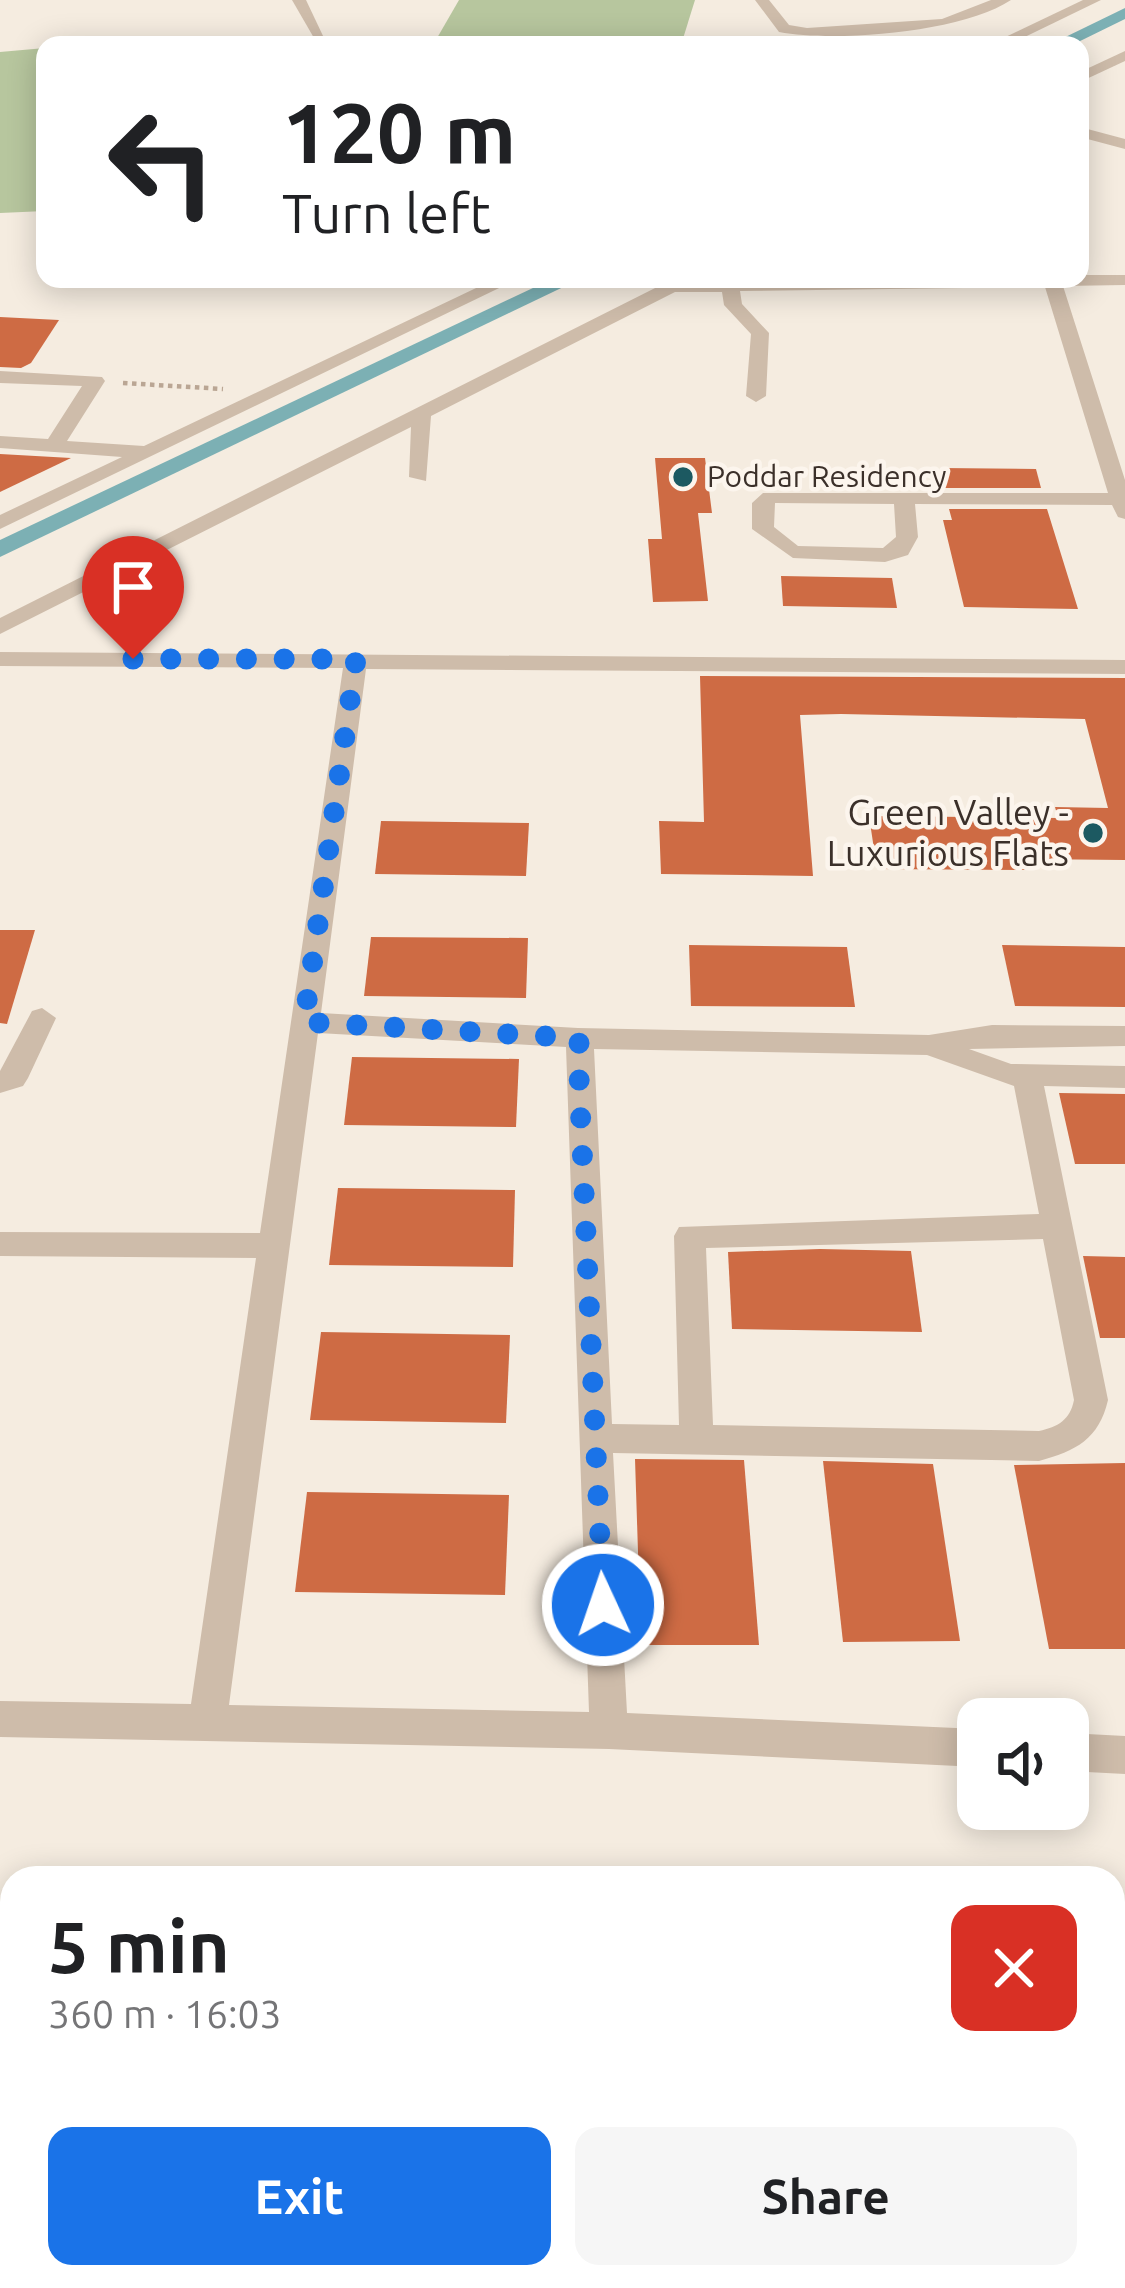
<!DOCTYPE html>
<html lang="en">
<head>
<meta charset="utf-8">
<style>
	body { margin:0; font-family:Ubuntu,sans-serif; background:#f6f6f6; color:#202124; height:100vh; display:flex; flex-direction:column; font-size:45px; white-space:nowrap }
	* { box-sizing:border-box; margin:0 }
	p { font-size:39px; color:#757577 }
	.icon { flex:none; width:66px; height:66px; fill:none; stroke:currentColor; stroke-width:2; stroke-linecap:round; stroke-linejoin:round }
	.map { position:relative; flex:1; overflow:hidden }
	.panel { position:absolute; left:0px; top:1866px; width:1125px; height:423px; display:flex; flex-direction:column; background:#fff; border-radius:36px 36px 0 0; box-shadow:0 6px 30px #0003 }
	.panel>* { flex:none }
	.top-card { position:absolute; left:36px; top:36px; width:1053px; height:252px; border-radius:24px; box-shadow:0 6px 30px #0003; background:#fff; color:#202124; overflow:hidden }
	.controls { position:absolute; left:957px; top:1698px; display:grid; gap:24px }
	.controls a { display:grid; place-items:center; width:132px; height:132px; border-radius:24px; background:#fff; box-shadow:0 6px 30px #0003; font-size:60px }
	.pin { position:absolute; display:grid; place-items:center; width:102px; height:102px; color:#fff; margin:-123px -51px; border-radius:50% 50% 50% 0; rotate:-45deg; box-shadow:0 0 12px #0007 }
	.pin .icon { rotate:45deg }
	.me { position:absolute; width:132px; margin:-66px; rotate:357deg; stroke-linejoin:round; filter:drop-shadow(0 0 9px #0008) }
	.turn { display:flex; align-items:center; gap:42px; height:252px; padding:0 48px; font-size:54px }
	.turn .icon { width:156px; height:156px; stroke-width:2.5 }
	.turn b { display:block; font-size:84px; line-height:102px }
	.round { display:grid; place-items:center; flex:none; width:126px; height:126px; border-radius:24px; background:#f6f6f6 }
	.headline { display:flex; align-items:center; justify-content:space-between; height:204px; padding:0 48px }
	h1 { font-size:72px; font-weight:700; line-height:90px }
	.button { display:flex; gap:24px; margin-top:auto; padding:24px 48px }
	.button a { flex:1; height:138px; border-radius:24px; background:#1a73e8; color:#fff; font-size:48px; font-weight:700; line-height:138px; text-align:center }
	.button a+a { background:#f6f6f6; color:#202124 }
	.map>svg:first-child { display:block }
	.green { fill:#b7c69e }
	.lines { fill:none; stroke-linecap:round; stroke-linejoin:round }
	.canal { fill:#7cb0b4; fill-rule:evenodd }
	.building { fill:#ce6b44 }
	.path { stroke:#baa694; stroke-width:4.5; stroke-dasharray:4.5 4.5; stroke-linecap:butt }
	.minor { fill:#cebcaa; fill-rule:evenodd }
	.route { stroke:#1a73e8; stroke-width:21; stroke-dasharray:0 37.8 }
	.poi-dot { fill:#1c5961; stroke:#fcf5ed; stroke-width:4.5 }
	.labels { text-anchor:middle; stroke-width:9; stroke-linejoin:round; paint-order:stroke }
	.far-poi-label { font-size:30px; fill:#3b302a; stroke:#fcf5ed; text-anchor:start }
	.poi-label { font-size:36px; fill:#3b302a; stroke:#fcf5ed; text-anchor:end }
</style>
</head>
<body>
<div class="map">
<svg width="1125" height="2288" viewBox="0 0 1125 2288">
	<rect width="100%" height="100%" fill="#f5ece0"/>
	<g class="green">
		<polygon points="459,0 695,0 681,45 433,45"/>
		<polygon points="45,48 45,211 0,213 0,52"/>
	</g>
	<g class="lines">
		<g class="canal">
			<polygon points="1125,8 1125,19 1072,45 1049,45"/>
			<polygon points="552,279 580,279 0,557 0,540"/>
		</g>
	</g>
	<g class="building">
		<polygon points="0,317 59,320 31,363 21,368 0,367"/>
		<polygon points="0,454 71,458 0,492"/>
		<polygon points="655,458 705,458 712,513 698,513 708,601 653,602 648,539 662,539"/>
		<polygon points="941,468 1036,469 1041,488 945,488"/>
		<polygon points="949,509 1047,509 1078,609 964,607 943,520 952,520"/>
		<polygon points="781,576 892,578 897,608 783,606"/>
		<polygon points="700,676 1125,678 1125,860 1026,859 1029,870 877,869 869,816 1058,818 1055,807 1108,808 1085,719 841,714 800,715 813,876 661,874 659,821 704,822"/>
		<polygon points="381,821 529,823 526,876 375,874"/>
		<polygon points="0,930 35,930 7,1024 0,1023"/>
		<polygon points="371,937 528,938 526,998 364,996"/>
		<polygon points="689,945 847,947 855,1007 691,1006"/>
		<polygon points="1002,945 1125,947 1125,1007 1015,1006"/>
		<polygon points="352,1057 519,1059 516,1127 344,1125"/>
		<polygon points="1059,1093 1125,1094 1125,1164 1075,1164"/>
		<polygon points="338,1188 515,1190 513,1267 329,1265"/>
		<polygon points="820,1249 911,1251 922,1332 732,1329 728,1252"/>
		<polygon points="1083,1256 1125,1257 1125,1338 1100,1338"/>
		<polygon points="321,1332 510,1335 506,1423 310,1420"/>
		<polygon points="635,1459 744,1460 759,1645 641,1645"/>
		<polygon points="823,1461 933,1464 960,1641 843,1642"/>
		<polygon points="1125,1463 1125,1649 1049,1649 1014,1465"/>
		<polygon points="307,1492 509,1495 505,1595 295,1592"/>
	</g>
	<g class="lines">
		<polyline class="path" points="123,383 223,389"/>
		<g class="minor">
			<polygon points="292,0 306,0 324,38 314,38"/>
			<path d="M755,0H769L789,25L807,28L942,19L991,0H1011C963,32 836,43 779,32Z"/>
			<polygon points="1083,0 1101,0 1008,45 989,45"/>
			<polygon points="1125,51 1125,61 1080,82 1080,72"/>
			<polygon points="1080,127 1125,139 1125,149 1080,137"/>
			<path d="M1080,275H1125V285L1063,286L1125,480V519L1118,517L1112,505L915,504L918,537L908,555L885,562L793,558L752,529V503L763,493H1108L1045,287L740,291L742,304L769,333L766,396L756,402L746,396L751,334L724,305L722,292H675L431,416L426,481L409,477L411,427L0,634V618L673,279H1080ZM775,503L894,504L896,537L883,548L798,546L774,527Z"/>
			<polygon points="495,279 518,279 0,529 0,515 122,457 0,448 0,436 48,439 82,386 0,383 0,371 102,377 105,381 67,441 144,446"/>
			<path d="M0,652L1125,660V674L366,669L321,1013L578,1028L929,1035L992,1025L1125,1026V1046L969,1049L1011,1064L1125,1066V1088L1044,1086L1108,1400C1099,1439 1076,1451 1039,1461L613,1453L627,1713L978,1729V1767L609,1749L0,1737V1701L191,1704L256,1258L0,1256V1232L260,1233L343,668L0,666ZM318,1033L566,1047L589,1712L229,1705ZM594,1049L927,1055L1014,1086L1039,1214L679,1227L674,1236L679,1425L612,1424ZM1043,1239L1074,1400C1070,1420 1058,1427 1039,1431L713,1425L706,1248Z"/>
			<polygon points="42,1008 56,1018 28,1078 23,1086 0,1093 0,1071 32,1011"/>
			<polygon points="1068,1733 1125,1736 1125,1774 1068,1771"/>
		</g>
	</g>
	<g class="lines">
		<polyline class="route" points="133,659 356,659 304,1022 578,1038 583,1063 579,1081 603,1605"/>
	</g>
	<g class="poi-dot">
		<circle cx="683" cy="477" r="12"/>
		<circle cx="1093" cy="833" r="12"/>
	</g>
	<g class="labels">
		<g class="far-poi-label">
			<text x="707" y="487">Poddar Residency</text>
		</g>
		<g class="poi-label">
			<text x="1069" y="825">Green Valley -<tspan x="1069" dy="41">Luxurious Flats</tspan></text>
		</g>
	</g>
</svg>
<div class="controls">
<a><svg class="icon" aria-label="sound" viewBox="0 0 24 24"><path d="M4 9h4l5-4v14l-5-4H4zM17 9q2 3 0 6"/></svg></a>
</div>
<div class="pin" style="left:133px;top:659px;background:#d93025"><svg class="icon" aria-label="arrive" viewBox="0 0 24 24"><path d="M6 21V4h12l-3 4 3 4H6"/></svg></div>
<svg class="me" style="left:603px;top:1605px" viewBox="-20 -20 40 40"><circle r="17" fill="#1a73e8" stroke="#fff" stroke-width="3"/><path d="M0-11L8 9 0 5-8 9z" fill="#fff"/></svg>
<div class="top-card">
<div class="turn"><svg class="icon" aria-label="left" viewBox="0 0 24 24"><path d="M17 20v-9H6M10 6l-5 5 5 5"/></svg><div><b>120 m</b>Turn left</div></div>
</div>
<section class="panel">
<div class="headline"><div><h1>5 min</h1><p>360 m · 16:03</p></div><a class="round" style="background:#d93025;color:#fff"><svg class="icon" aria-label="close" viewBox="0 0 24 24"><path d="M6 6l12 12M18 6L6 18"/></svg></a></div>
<div class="button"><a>Exit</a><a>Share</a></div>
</section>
</div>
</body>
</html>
